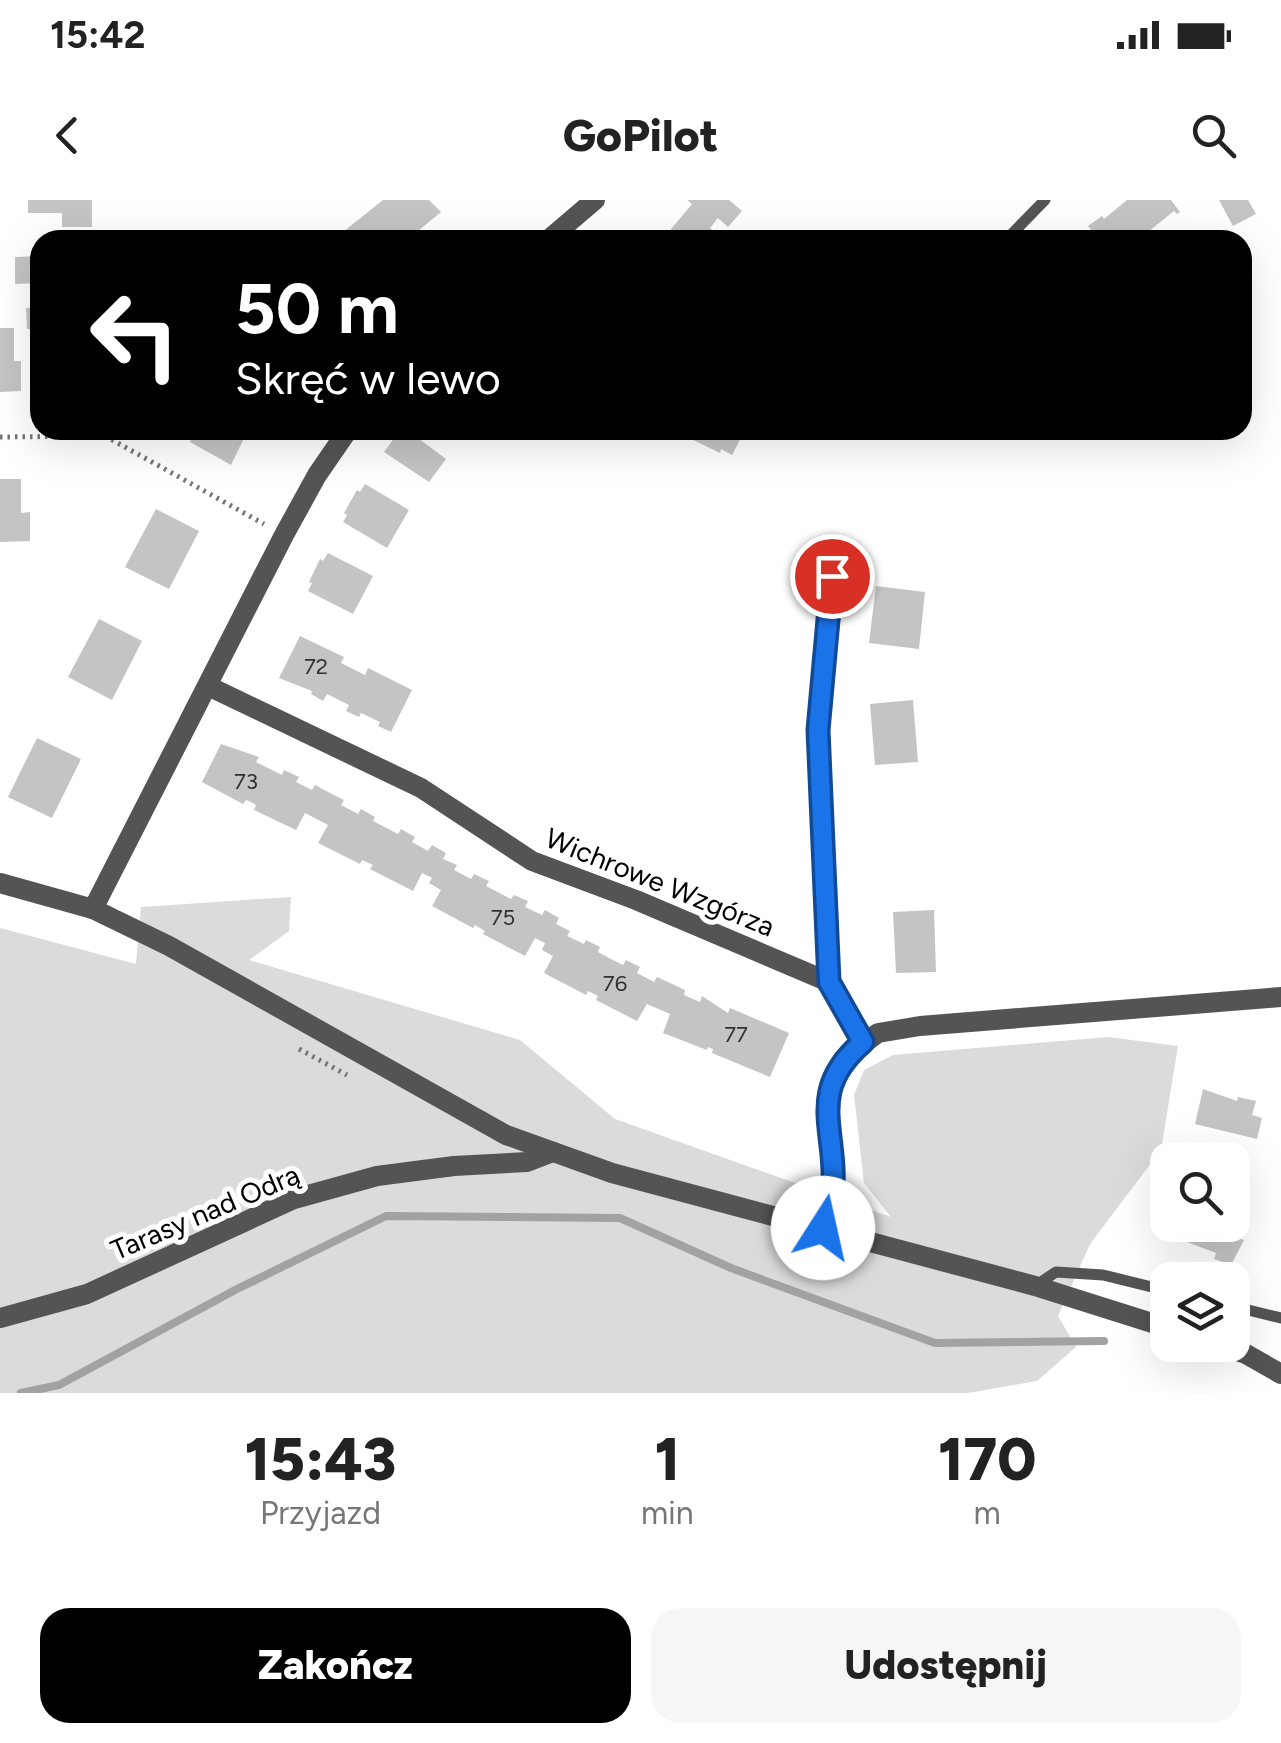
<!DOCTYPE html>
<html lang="pl">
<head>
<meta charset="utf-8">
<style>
	body { margin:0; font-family:Figtree,sans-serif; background:#f6f6f6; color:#222; height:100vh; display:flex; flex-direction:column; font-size:38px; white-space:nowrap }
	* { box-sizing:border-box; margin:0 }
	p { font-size:32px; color:#767676 }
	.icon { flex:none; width:55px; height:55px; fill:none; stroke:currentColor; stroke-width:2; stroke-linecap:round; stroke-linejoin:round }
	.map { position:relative; height:1193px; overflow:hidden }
	.details { display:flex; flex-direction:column; background:#fff; flex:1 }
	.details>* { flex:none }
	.guide { position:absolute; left:30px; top:30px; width:1222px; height:210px; border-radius:30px; box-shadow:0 10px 40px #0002; background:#000; color:#fff; overflow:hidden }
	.controls { position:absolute; left:1150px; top:942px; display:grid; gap:20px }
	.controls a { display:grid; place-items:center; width:100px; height:100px; border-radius:20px; background:#fff; box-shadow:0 10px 40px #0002; font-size:50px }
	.pin { position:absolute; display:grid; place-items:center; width:85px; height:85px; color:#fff; margin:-42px; border:5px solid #fff; border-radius:50%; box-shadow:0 2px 10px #0007 }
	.me { position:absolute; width:110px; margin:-55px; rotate:10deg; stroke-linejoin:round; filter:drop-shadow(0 0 8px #0008) }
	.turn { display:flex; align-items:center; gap:35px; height:210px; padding:0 40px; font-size:45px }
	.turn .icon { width:130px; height:130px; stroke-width:2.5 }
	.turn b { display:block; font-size:70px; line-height:85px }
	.eta { display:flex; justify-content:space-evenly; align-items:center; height:170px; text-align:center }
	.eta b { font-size:60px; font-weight:800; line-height:70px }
	.action { display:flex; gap:20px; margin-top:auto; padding:20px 40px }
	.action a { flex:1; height:115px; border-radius:30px; background:#000; color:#fff; font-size:40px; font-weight:800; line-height:115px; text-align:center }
	.action a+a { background:#f6f6f6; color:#222 }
	.status { display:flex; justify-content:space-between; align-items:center; height:70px; padding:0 50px; background:#fff; direction:ltr }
	.status svg { height:28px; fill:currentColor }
	header { display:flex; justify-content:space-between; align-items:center; height:130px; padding:0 40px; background:#fff; font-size:45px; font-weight:800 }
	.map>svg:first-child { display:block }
	.green { fill:#dbdbdb }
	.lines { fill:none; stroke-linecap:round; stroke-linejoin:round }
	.stream { stroke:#a2a2a2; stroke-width:8 }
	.building { fill:#c4c4c4 }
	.path { stroke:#767676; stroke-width:5; stroke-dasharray:2.5 5; stroke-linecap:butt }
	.service { stroke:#545454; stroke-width:11 }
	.minor { stroke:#545454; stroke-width:20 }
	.route-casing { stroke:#114b97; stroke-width:25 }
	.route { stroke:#1a73e8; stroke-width:18 }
	.labels { text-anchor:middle; stroke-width:10; stroke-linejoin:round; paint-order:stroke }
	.number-label { font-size:22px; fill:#313131 }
	.street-label { font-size:28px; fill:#000; stroke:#fff }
</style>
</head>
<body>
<div class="status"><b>15:42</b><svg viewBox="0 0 49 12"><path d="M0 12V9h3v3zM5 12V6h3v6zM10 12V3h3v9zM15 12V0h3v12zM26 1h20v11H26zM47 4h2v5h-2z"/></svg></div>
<header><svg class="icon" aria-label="back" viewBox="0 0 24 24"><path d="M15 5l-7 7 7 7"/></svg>GoPilot<svg class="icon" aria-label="search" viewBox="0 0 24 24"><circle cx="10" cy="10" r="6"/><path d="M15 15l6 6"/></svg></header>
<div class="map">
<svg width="1281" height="1193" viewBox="0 0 1281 1193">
	<rect width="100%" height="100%" fill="#fff"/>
	<polygon class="green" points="291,697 289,731 249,760 520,840 615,919 891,1017 864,983 854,895 864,870 893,855 1108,837 1178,846 1161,950 1090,1044 1058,1116 1076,1147 1037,1181 968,1193 0,1193 0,728 136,764 141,707"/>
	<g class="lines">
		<polyline class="stream" points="21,1193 59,1185 237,1089 386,1016 620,1018 731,1068 935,1143 1104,1141"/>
	</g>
	<g class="building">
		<polygon points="28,0 92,0 92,27 62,27 62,13 28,13"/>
		<polygon points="383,0 429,0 441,12 407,40 333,40"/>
		<polygon points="687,0 729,0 742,11 728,27 718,18 710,28 720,37 718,40 662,40 692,4"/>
		<polygon points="1127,0 1171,0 1180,12 1177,14 1174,11 1138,40 1099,40 1088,26 1102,16 1104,19"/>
		<polygon points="1219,0 1248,0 1256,14 1233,26"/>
		<polygon points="40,56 40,83 15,84 15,57"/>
		<polygon points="40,107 40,129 27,129 26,108"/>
		<polygon points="0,128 14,128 14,161 21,161 21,191 0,192"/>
		<polygon points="196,230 248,230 231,265 190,242"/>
		<polygon points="400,230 407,230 446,259 429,282 384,252"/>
		<polygon points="683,230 728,230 742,236 732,255 721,249 720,253 681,234"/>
		<polygon points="0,279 21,279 21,313 30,312 30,341 0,342"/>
		<polygon points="365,284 409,310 387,348 343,322 347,315 344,313 357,290 360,292"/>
		<polygon points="156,309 199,331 169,389 125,367"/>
		<polygon points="328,353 373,376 353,414 308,391 312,383 309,382 320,359 323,361"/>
		<polygon points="876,386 925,392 919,449 869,443"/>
		<polygon points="99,419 142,441 112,500 68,477"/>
		<polygon points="300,436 344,457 341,463 365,475 368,468 412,490 391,532 378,526 380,522 361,513 359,517 346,511 349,505 327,494 323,501 311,494 312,491 279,478"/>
		<polygon points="913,500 918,562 875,565 870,504"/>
		<polygon points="37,538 81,559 52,618 8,597"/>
		<polygon points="221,544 259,557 256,562 282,575 284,570 299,577 296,582 312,590 315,585 330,593 344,600 341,605 358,614 361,609 375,617 373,621 398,634 401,629 415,637 412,642 428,651 432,645 446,653 443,659 457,665 454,670 471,679 474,674 489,681 486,686 511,699 514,695 528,701 525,707 542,715 545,710 559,718 556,724 570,731 567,736 584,744 586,740 600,747 598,752 611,759 623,765 626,760 640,767 637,773 654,782 657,777 685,790 684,795 700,802 702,796 728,813 730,808 789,833 770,877 712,853 713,849 708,847 707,850 663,833 670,814 647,804 637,821 596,800 598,796 588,791 586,795 544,773 553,756 542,750 545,743 535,738 525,756 483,734 485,731 475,725 473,728 432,706 441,690 429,683 432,678 422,673 413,691 370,669 373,665 362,660 360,664 318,643 328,625 305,613 296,630 254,610 256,605 251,602 246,600 243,604 202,582"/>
		<polygon points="934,710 936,772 896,773 893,712"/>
		<polygon points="1203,889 1237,901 1238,897 1256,901 1252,915 1262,918 1257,939 1195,924"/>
		<polygon points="1232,1019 1246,1024 1241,1039 1244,1040 1231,1065 1214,1059 1216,1053 1187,1042 1193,1025 1232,1025"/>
	</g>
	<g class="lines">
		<g class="path">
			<polyline points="0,237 105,236 264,324"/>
			<polyline points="299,849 347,875"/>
		</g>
		<g class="service">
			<polyline points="1006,40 1045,0"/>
			<polyline points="829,782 818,530 831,376"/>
			<polyline points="1035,1086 1056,1072 1103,1075 1168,1091"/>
			<polyline points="1232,1106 1281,1118"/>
		</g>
		<g class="minor">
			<polyline points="548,40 595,0"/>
			<polyline points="208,486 421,588 532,661 636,700 829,782 863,842"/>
			<polyline points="0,683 93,709 169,746 506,935 612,973 1035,1086 1168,1128"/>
			<polyline points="93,709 284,335 317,275 348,230"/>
			<polyline points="823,1028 832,996 828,896 833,876 843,859 878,833 920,826 1281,797"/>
			<polyline points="0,1118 87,1094 294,999 377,976 454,966 527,962 553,952"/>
			<polyline points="1219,1145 1246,1154 1281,1174"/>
		</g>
	</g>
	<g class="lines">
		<g class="route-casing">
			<path id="route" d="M823,1028C826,1018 830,1007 832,997C840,932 803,894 863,842L829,782L818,530L832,376"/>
		</g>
		<use href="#route" class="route"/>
	</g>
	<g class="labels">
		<g class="number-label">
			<text x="316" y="474">72</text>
			<text x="246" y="589">73</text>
			<text x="503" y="725">75</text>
			<text x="615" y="791">76</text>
			<text x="736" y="842">77</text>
		</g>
		<g class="street-label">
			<text transform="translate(660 682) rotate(22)" y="10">Wichrowe Wzgórza</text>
			<text transform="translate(205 1012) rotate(-23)" y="10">Tarasy nad Odrą</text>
		</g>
	</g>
</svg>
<div class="controls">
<a><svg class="icon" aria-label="search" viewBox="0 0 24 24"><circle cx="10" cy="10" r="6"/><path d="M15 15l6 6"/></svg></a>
<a><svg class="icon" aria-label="layers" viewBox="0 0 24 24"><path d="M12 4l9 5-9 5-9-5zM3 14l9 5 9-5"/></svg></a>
</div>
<div class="pin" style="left:832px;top:376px;background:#d93025"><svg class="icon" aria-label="arrive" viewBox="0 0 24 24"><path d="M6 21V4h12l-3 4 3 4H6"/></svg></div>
<svg class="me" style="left:823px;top:1028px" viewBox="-20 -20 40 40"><circle r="19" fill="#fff"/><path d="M0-13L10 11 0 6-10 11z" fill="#1a73e8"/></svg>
<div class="guide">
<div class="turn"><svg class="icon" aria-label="left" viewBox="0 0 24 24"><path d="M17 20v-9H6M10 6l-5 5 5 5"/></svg><div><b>50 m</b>Skręć w lewo</div></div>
</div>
</div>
<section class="details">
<div class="eta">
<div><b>15:43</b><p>Przyjazd</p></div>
<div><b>1</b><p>min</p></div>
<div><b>170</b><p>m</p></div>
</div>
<div class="action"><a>Zakończ</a><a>Udostępnij</a></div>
</section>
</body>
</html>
